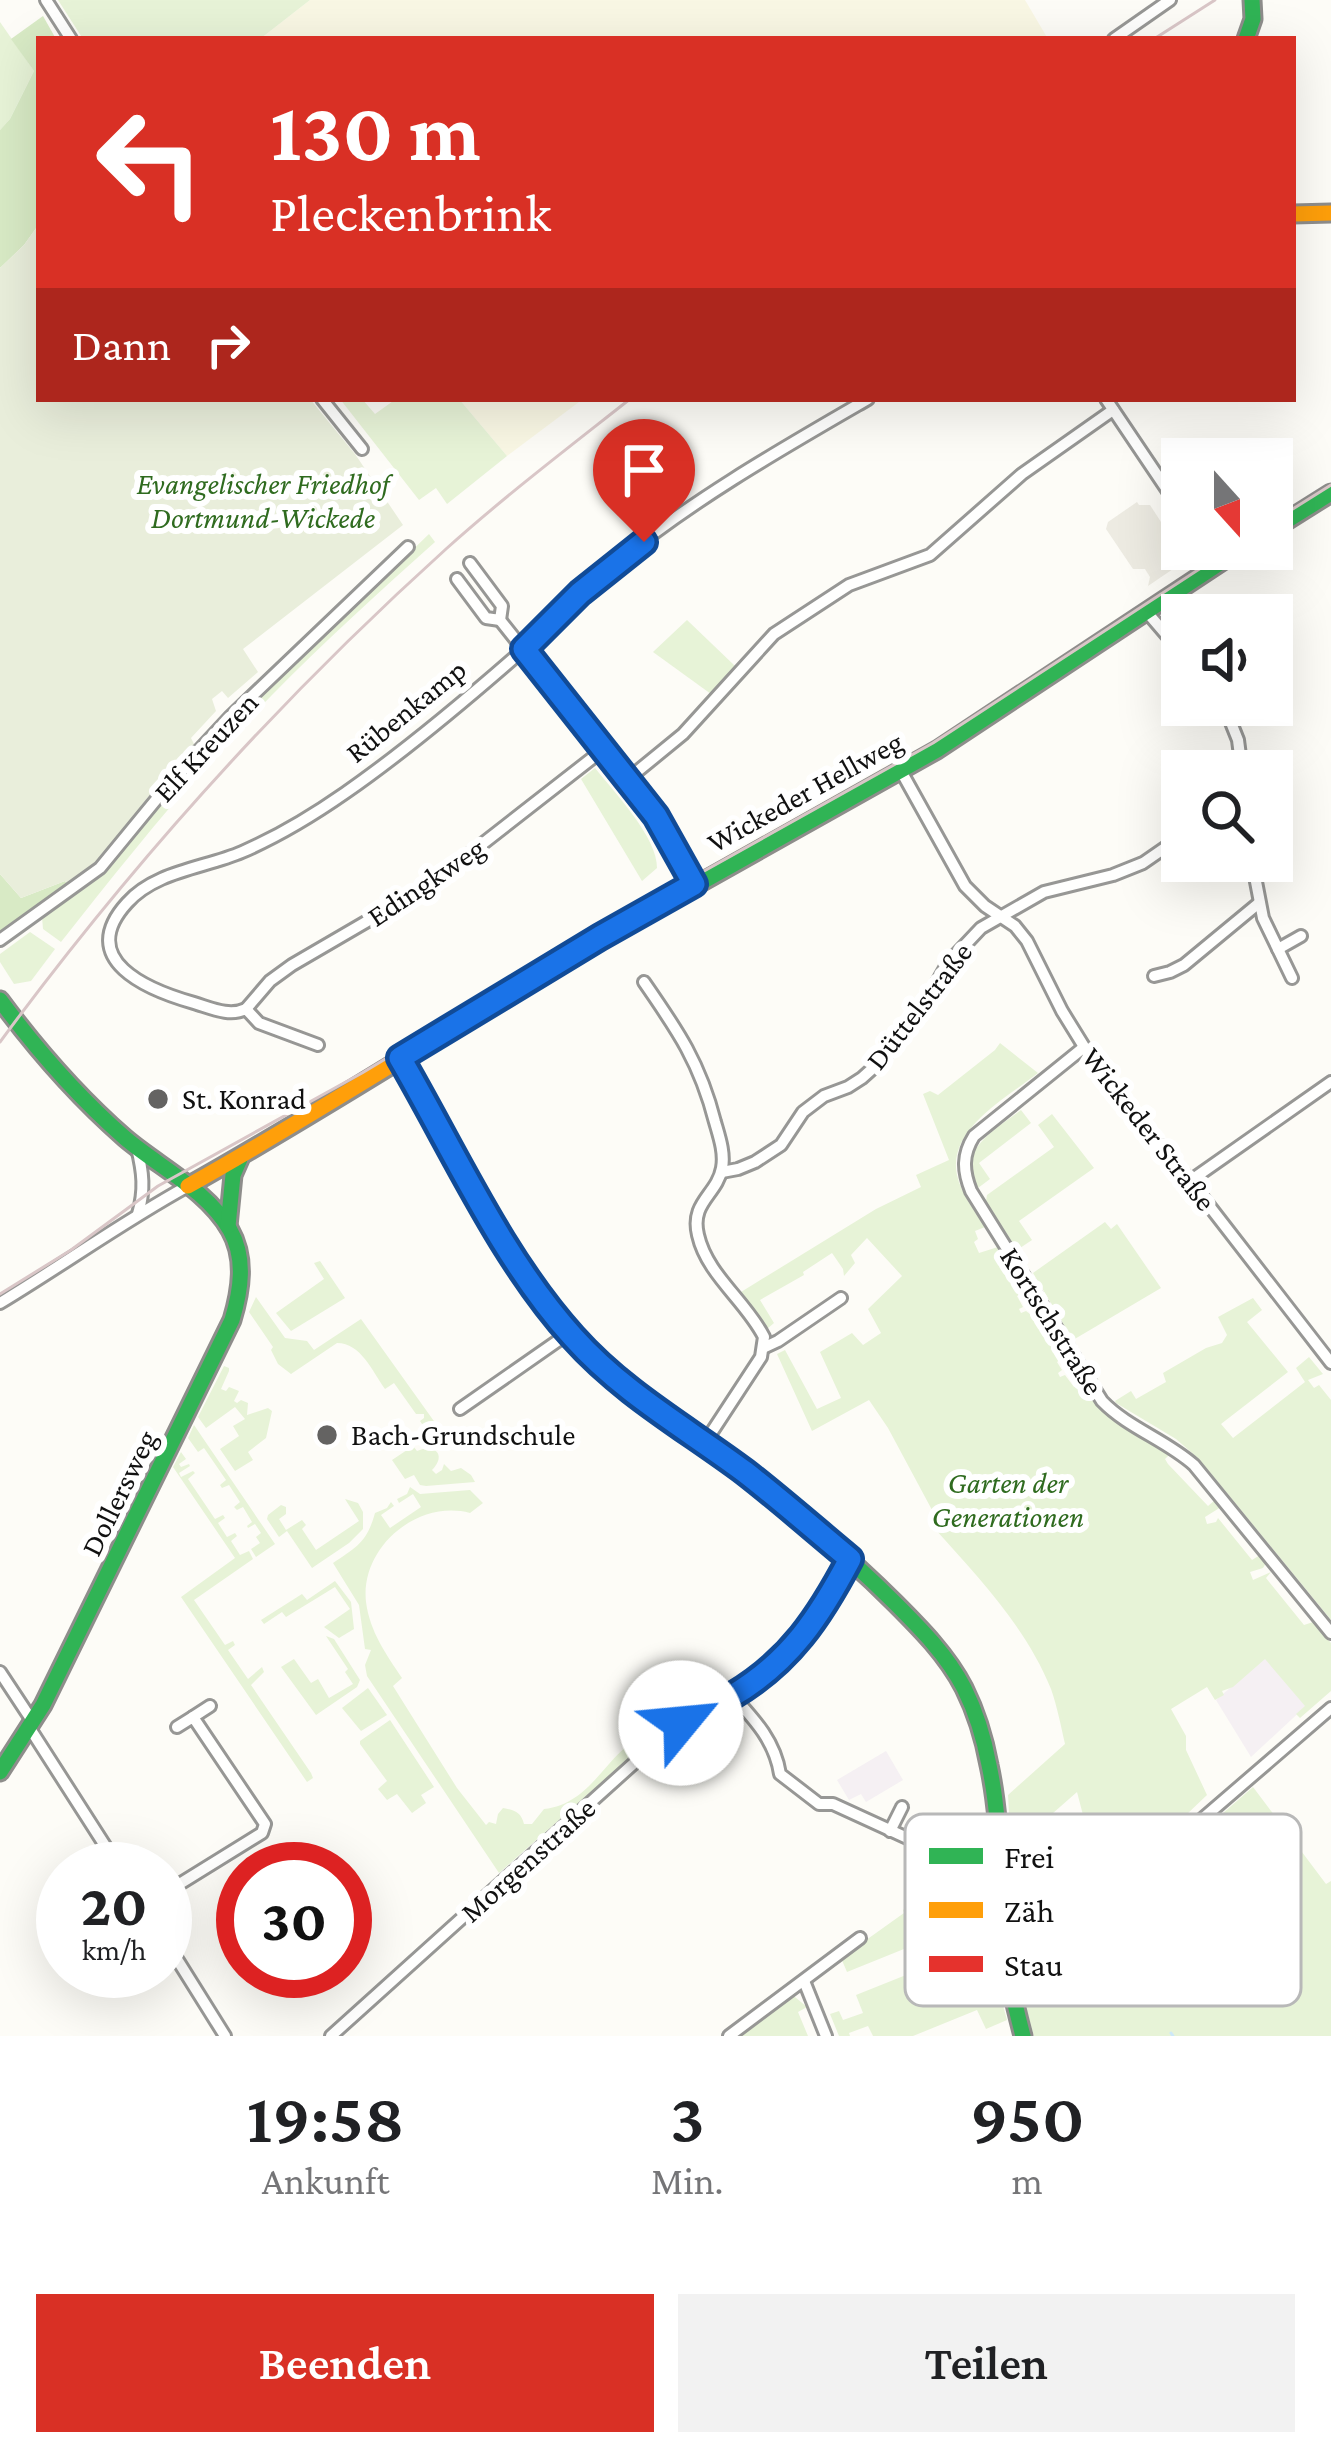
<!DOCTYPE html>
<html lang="de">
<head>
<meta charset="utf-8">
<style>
	body { margin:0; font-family:"Crimson Pro",serif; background:#f2f2f2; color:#202124; height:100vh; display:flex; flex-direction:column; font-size:45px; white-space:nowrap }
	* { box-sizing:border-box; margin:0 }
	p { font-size:39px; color:#757577 }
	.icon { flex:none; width:66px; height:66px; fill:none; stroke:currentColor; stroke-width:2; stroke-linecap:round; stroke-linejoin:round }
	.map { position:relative; height:2036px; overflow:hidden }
	.details { display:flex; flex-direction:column; background:#fff; flex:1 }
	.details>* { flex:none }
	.guide { position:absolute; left:36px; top:36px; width:1260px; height:366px; border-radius:0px; box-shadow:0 12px 48px #0002; background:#d93025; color:#fff; overflow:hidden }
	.needle { width:78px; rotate:159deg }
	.buttons { position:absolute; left:1161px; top:438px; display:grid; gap:24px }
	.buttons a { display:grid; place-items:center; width:132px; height:132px; border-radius:0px; background:#fff; box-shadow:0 12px 48px #0002; font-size:60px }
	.speed { position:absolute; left:36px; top:1842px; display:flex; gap:24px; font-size:60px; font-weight:700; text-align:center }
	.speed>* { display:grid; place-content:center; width:156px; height:156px; border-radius:50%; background:#fff; box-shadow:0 12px 48px #0002; line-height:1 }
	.speed small { font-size:30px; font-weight:400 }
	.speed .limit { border:18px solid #d22; background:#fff; color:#111 }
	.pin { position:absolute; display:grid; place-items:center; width:102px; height:102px; color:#fff; margin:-123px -51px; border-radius:50% 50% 50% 0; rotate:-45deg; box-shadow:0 0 12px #0007 }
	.pin .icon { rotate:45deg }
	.me { position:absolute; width:132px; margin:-66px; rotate:62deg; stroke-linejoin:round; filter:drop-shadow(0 0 9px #0008) }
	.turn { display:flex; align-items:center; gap:42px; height:252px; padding:0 36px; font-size:54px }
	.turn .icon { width:156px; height:156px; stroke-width:2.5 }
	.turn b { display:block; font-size:84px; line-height:102px }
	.then { display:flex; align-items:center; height:114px; padding:0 36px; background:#0003; gap:24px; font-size:45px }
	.eta { display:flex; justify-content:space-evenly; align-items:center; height:204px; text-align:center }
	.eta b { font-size:72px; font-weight:600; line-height:84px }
	.action { display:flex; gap:24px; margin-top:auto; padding:24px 36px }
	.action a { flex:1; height:138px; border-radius:0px; background:#d93025; color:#fff; font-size:48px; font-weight:600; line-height:138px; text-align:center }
	.action a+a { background:#f2f2f2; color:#202124 }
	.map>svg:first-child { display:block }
	.industrial { fill:#f5f0f3 }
	.farmland { fill:#f9f7e4 }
	.green { fill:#e7f3d7 }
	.forest { fill:#d8eac5 }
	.cemetery { fill:#e9eedb }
	.plaza { fill:#edebe2 }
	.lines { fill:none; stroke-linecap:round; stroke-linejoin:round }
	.stream { stroke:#cde8f7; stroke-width:3 }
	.street-casing { stroke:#979795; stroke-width:16 }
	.fast-casing { stroke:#8e8d8b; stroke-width:21 }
	.slow-casing { stroke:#8e8d8b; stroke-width:21 }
	.jam-casing { stroke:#8e8d8b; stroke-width:21 }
	.street { stroke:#fffffe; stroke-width:10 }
	.fast { stroke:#30b455; stroke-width:15 }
	.slow { stroke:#ff9f0a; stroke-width:15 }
	.jam { stroke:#e5322d; stroke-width:15 }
	.tram { stroke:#d9c6c7; stroke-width:3 }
	.rail { stroke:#d9c6c7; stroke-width:3 }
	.route-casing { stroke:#114b97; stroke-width:30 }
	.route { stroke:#1a73e8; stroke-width:21 }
	.poi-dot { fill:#646362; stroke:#fff; stroke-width:4.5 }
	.labels { text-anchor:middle; stroke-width:12; stroke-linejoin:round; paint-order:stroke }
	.park-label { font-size:30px; font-style:italic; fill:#2f6b1f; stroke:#fff }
	.street-label { font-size:30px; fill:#111; stroke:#fff }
	.poi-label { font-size:30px; fill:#111; stroke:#fff; text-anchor:start }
	.key { fill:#fff; stroke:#b8b8b8; stroke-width:3 }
	.key-label { font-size:33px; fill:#111 }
</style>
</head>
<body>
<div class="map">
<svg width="1331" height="2036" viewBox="0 0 1331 2036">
	<rect width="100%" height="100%" fill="#fdfcf7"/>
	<g class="industrial">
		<polygon points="1265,1658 1306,1706 1251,1757 1216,1700"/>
		<polygon points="886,1751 903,1780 866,1802 861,1794 849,1800 837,1780"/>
	</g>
	<g class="farmland">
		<polygon points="310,0 1025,0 1048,39 260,39"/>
		<polygon points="459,399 583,399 507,456"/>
	</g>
	<g class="green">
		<polygon points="58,0 310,0 260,39 83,39"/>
		<polygon points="0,22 34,71 10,119 0,130"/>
		<polygon points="340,399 362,399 375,414 396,399 459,399 507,456 447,504 436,488 419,500"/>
		<path d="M429,534L435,542C379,592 324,642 272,695C196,772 128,857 61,942L43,929L42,917L87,886L108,867L154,807L254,699L268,685L271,687Z"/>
		<polygon points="687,620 735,666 711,694 653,652"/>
		<path d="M595,768C614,792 658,838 657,868L642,881L581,779Z"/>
		<polygon points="30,932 55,949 31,981 14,984 0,962 0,954"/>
		<path d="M1000,1043L1038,1073C1008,1097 947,1129 957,1175C961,1194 975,1211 985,1227L975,1231L978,1239L974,1242L979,1253L998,1247L1025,1292L1017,1296L1023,1307L1019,1309L1021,1313L1026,1311L1030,1314L1036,1311L1064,1357L1057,1362L1062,1370L1058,1373L1060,1377L1065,1375L1074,1387L1081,1384C1107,1422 1130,1429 1167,1451L1170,1454L1165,1459L1168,1464L1208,1506L1215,1500L1221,1507L1205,1517L1207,1524L1216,1522L1218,1518L1252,1560L1260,1555L1266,1563L1263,1568L1250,1572L1253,1580L1271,1572L1266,1578L1304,1625L1313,1622L1331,1643V1691L1300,1718L1296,1714L1305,1706L1265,1659L1233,1687L1222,1691L1224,1695L1215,1700L1207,1687L1171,1709L1186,1736V1750L1207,1795L1163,1837C1126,1811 1109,1836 1119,1873L1104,1885L1100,1880L1077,1792L1011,1850L1008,1795L1065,1744C1061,1726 1057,1706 1051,1689C1026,1627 978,1577 935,1529L939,1523L888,1428L869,1400L812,1431L777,1354L785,1350L817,1409L841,1398L820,1352L852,1333L863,1345L881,1333L868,1309L902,1276L867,1238L851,1255L855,1263L844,1276L843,1269L832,1253L803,1272L804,1275L760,1300L774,1323L767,1329L741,1292L876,1209L921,1187L916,1175L949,1160L923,1094L930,1091L938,1095L995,1050Z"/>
		<path d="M1021,1110L1031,1123L979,1163L990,1179L978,1188C978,1187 971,1170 971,1169C968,1143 1003,1124 1021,1110Z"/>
		<polygon points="1052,1114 1094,1168 1019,1221 1032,1240 1017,1250 986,1201 987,1195 1054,1147 1038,1125"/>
		<polygon points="1105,1222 1111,1229 1117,1224 1161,1288 1073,1340 1033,1273"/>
		<polygon points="320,1261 345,1298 291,1331 276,1313 324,1279 314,1263"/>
		<path d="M256,1297L285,1338L307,1341L314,1350L361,1319L436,1424L424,1427L420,1421L424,1418V1414H416L394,1383L385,1389C372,1371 361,1343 337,1343L291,1374L278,1364L271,1350L273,1347L249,1312Z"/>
		<polygon points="1253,1298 1262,1310 1247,1322 1288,1372 1221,1424 1233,1438 1305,1382 1296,1368 1309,1357 1323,1374 1308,1380 1314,1388 1319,1385 1331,1400 1331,1620 1199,1459 1176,1439 1116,1403 1115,1401 1131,1391 1136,1399 1166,1382 1163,1373 1206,1348 1222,1343 1227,1335 1218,1317"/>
		<polygon points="224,1366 229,1368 229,1371 221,1389 226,1391 229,1387 239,1391 234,1401 237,1403 241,1400 248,1403 247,1415 268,1408 272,1411 266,1438 248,1452 253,1460 235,1471 220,1449 239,1436 233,1426 245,1419 235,1407 206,1428 198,1417"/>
		<polygon points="194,1425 275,1544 256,1557 251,1549 260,1543 256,1537 261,1533 255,1524 248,1528 247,1526 252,1522 243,1507 237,1510 234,1507 240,1502 229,1485 222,1488 220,1485 226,1480 204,1448 198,1452 188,1438"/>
		<path d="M413,1446L417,1451C435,1443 447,1455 432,1470L436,1474L442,1470L444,1464L451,1471L461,1468L471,1475L475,1482L426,1486L420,1485L414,1475L405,1479L392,1460Z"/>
		<polygon points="181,1452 186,1459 179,1464 181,1467 189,1464 190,1466 179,1473 181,1477 193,1471 195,1473 188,1479 215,1519 223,1515 225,1518 218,1523 227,1537 235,1533 237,1536 231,1541 240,1555 249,1551 253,1559 194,1600 225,1645 233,1641 235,1645 228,1650 248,1679 262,1667 264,1672 251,1685 311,1773 313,1778 307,1782 181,1597 235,1558 173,1467"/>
		<path d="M410,1487L420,1494L470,1490L483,1503L470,1513C418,1499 360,1547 366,1602C370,1632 386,1654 402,1678L393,1686L457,1788L486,1825L489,1822L496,1824L498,1814L503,1808C515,1810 521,1812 524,1824H532L544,1809C589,1804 603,1761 634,1741L637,1751L499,1873L367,1676L365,1665L371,1650L365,1649L359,1605L333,1563C357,1547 367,1542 375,1513L387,1508L391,1502L394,1506L381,1515L390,1528L421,1507L413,1494L399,1503L397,1499L407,1494Z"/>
		<polygon points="345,1499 358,1503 363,1512 363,1529 349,1543 312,1568 287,1531 279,1537 267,1519 268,1515 281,1505 286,1507 286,1514 279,1519 286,1530 302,1520 306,1525 302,1529 316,1550 359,1521"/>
		<polygon points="335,1581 351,1602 354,1629 339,1638 324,1627 350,1609 335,1587 286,1617 282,1612 264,1624 261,1620 302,1594 307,1600"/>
		<polygon points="326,1636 334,1639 360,1680 357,1687 316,1715 281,1667 294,1659 311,1683 318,1679 329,1698 353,1684 345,1672 348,1669"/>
		<polygon points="368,1688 387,1715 361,1731 342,1708"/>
		<polygon points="390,1720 434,1787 421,1795 426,1803 412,1813 397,1794 387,1800 378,1789 387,1781 360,1744 360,1741"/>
		<polygon points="1253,1787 1326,1884 1331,1881 1331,2036 1034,2036 1023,1997 1026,1976 1033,1969 1060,1955 1098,1923 1104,1929 1107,1925 1104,1920 1107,1914"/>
		<polygon points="911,1855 948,1863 949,1859 986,1858 991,1936 955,1952 946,1932 847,1972 841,1958 904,1913 903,1910 942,1880 935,1880 933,1874"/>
		<polygon points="991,1941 996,1980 1007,2020 986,2029 977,2010 913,2036 873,2036 868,2026 849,2033 850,2036 839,2036 830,2014 839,2011 843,2020 863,2013 856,1995"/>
		<polygon points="789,1997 795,1997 807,2007 798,2012 808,2036 737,2036"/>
	</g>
	<g class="forest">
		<polygon points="43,16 56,39 39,39 39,224 24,245 0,268 0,130 10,119 34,71 11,39"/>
		<polygon points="0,874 21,898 65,881 69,886 0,932"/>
	</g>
	<polygon class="cemetery" points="39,224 39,399 310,399 355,454 403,525 243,649 258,672 228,698 222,691 212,699 216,711 191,738 195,746 147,798 106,857 69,886 65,881 21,898 0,874 0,268 24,245"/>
	<polygon class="plaza" points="1137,502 1139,505 1150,505 1161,522 1173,515 1182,528 1182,549 1196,549 1198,552 1148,586 1150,577 1145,569 1133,569 1106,529 1108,522"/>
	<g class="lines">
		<polyline class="stream" points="1171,2033 1173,2036"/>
		<g class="street-casing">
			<g id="street">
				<polyline points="46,0 71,39"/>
				<polyline points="1114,39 1170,0"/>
				<polyline points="322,399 362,449"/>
				<polyline points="1106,399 1182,512"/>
				<polyline points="1205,549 1216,565"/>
				<polyline points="457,579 486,618 500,620 502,606 470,563"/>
				<polyline points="1146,611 1182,653"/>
				<polyline points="500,620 656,816 694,884"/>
				<polyline points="1224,705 1238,740 1242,771"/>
				<polyline points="901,771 965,886 985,906 1015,926 1027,941 1062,1011 1104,1079 1190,1181 1331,1363"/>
				<polyline points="628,779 683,734 774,634 849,585 930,555 1022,474 1113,410"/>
				<polyline points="1252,861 1263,918 1292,978"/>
				<polyline points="0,940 100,868 178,773 231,716 408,547"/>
				<polyline points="1278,949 1301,936"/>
				<polyline points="1154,976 1170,972 1184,965 1259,903"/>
				<path d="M644,982C678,1031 700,1063 715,1122C719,1136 725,1153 722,1168C717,1195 690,1202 698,1235C707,1275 746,1301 764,1337L761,1357L704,1444"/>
				<polyline points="246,1009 270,981 292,965 431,884 604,749"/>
				<path d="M318,1045L259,1023L246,1009C229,1017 211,1008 194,1003C148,990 75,960 127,903C155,871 205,868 242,852C279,836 312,816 345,793C407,750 466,700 523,650C555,622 583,590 616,563C690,501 785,447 868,399"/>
				<path d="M1083,1048L974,1136C962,1155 963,1171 971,1191L1102,1401C1128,1428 1166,1440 1194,1465L1331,1633"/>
				<path d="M137,1148C143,1172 145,1190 138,1214"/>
				<polyline points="722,1172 738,1169 755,1162 781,1145 803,1112 824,1096 848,1087 862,1078 882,1060 917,1018 948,963 981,928 1044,892 1113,875 1143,863 1182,836"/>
				<polyline points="1190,1181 1331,1082"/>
				<path d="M0,1303C63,1265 124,1221 188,1186"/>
				<polyline points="763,1348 778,1341 841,1298"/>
				<polyline points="460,1409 569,1333"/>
				<path d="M850,1559L804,1637L763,1674L733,1696C754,1719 775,1741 780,1774L819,1804H833L916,1842"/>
				<polyline points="0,1672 33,1722"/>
				<polyline points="193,1717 210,1706"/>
				<polyline points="29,1727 120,1869"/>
				<polyline points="890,1831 902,1807"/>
				<polyline points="165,1893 262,1833 265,1824 193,1717 177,1727"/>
				<polyline points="165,1940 225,2036"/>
				<polyline points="1006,1973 1042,1957 1331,1708"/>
				<polyline points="804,1981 826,2036"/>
				<polyline points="331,2036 662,1738 695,1714 733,1696"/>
				<polyline points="729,2036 860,1938"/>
			</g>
		</g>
		<g class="fast-casing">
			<g id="fast">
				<polyline points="1246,39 1253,19 1252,0"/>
				<polyline points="1272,530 1331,493"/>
				<polyline points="563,960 937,750 1241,549"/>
				<path d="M0,1000C37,1050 78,1097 125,1138C159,1167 207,1190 230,1230C246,1258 241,1290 232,1320L43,1705L0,1772"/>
				<polyline points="228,1226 233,1175 240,1159"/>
				<path d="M661,1414C744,1472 823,1531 895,1603C920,1628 947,1655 964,1688C976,1712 984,1738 989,1765C1002,1825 999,1887 1005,1947C1008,1977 1015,2006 1023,2036"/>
			</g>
		</g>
		<g class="slow-casing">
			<g id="slow">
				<polyline points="1293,214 1331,213"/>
				<path d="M188,1186C315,1115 438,1035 563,960"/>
			</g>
		</g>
		<g class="jam-casing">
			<path id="jam" d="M400,1058C452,1151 505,1262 576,1342C601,1370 631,1393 661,1414"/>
		</g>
		<use href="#street" class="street"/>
		<use href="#fast" class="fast"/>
		<use href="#slow" class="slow"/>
		<use href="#jam" class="jam"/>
		<g class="tram">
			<polyline points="1272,522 1331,485"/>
			<polyline points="0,1294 71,1250 158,1186 362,1073 611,923 933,743 1230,549"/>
		</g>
		<g class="rail">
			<polyline points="1154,39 1215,0"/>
			<path d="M0,1042C132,863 281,698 446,549C505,496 568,448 630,399"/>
		</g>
	</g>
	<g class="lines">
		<g class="route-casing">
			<path id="route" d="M644,542L580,593L524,649L656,816L694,884L600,937L400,1058C453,1149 502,1259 573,1337C623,1393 686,1428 745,1472C781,1500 815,1530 850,1559C820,1616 790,1662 732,1696C716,1706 698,1712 681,1723"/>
		</g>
		<use href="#route" class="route"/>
	</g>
	<g class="poi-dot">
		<circle cx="158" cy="1099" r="12"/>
		<circle cx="327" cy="1435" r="12"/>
	</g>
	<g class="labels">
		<g class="park-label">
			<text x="263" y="494">Evangelischer Friedhof<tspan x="263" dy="34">Dortmund-Wickede</tspan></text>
			<text x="1008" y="1493">Garten der<tspan x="1008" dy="34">Generationen</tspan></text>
		</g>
		<g class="street-label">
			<text transform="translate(406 711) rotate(-39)" y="10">Rübenkamp</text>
			<text transform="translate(206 747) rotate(-47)" y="10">Elf Kreuzen</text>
			<text transform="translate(805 792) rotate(-29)" y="10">Wickeder Hellweg</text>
			<text transform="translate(426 882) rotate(-34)" y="10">Edingkweg</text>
			<text transform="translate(919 1006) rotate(-52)" y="10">Düttelstraße</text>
			<text transform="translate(1149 1129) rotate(52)" y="10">Wickeder Straße</text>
			<text transform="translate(1052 1321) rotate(58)" y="10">Kortschstraße</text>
			<text transform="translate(119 1493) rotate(-64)" y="10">Dollersweg</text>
			<text transform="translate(528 1860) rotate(-42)" y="10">Morgenstraße</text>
		</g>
		<g class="poi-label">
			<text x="182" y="1109">St. Konrad</text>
			<text x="351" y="1445">Bach-Grundschule</text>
		</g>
	</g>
	<rect x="905" y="1814" width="396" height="192" rx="18" class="key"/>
	<rect x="929" y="1848" width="54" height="16" fill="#30b455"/>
	<rect x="929" y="1902" width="54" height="16" fill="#ff9f0a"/>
	<rect x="929" y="1956" width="54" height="16" fill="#e5322d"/>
	<g class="key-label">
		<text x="1004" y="1868">Frei</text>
		<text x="1004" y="1922">Zäh</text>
		<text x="1004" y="1976">Stau</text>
	</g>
</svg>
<div class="buttons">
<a><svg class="needle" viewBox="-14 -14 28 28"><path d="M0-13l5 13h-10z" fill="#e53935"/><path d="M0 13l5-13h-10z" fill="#757577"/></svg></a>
<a><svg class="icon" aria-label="sound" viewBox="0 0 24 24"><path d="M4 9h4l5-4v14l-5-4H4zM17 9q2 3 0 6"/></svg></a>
<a><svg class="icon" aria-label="search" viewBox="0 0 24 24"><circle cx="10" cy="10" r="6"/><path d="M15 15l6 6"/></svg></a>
</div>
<div class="speed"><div>20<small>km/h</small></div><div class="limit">30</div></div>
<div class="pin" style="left:644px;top:542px;background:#d93025"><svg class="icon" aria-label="arrive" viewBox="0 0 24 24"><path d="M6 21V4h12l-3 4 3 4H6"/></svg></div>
<svg class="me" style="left:681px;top:1723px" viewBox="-20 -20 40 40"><circle r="19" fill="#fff"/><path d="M0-13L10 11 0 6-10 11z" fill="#1a73e8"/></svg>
<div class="guide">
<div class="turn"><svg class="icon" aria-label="left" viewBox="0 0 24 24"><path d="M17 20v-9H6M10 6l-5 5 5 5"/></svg><div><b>130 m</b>Pleckenbrink</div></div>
<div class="then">Dann<svg class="icon" aria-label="right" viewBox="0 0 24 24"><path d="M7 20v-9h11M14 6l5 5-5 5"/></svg></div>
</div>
</div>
<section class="details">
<div class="eta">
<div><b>19:58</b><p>Ankunft</p></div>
<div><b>3</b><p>Min.</p></div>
<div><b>950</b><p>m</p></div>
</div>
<div class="action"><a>Beenden</a><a>Teilen</a></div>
</section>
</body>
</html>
